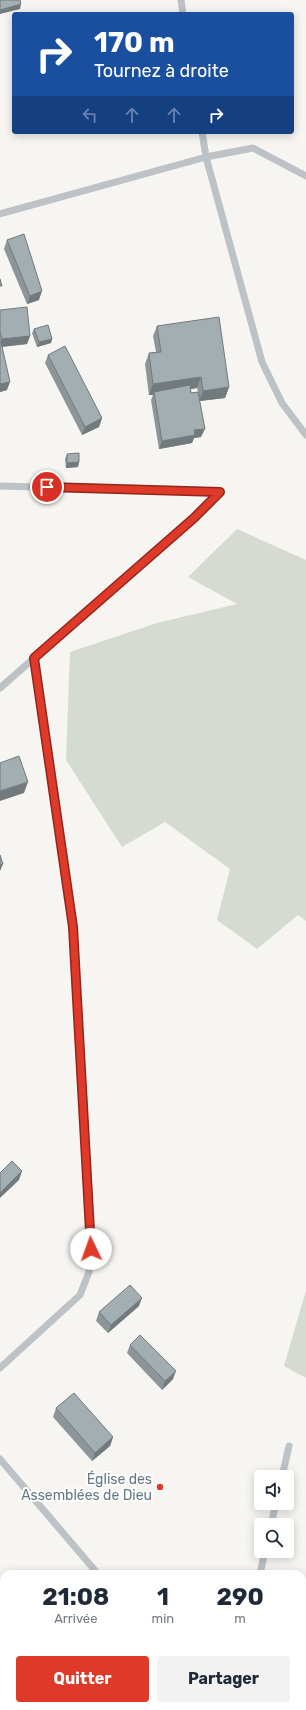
<!DOCTYPE html>
<html lang="fr">
<head>
<meta charset="utf-8">
<style>
	body { margin:0; font-family:Rubik,sans-serif; background:#f2f2f3; color:#1f2937; height:100vh; display:flex; flex-direction:column; font-size:15px; white-space:nowrap }
	* { box-sizing:border-box; margin:0 }
	p { font-size:13px; color:#747a83 }
	.icon { flex:none; width:22px; height:22px; fill:none; stroke:currentColor; stroke-width:2; stroke-linecap:round; stroke-linejoin:round }
	.map { position:relative; flex:1; overflow:hidden }
	.details { position:absolute; left:0px; top:1570px; width:306px; height:140px; display:flex; flex-direction:column; background:#fff; border-radius:12px 12px 0 0; box-shadow:0 2px 10px #0003 }
	.details>* { flex:none }
	.top-card { position:absolute; left:12px; top:12px; width:282px; height:122px; border-radius:4px; box-shadow:0 2px 10px #0003; background:#1a4fa0; color:#fff; overflow:hidden }
	.tools { position:absolute; left:254px; top:1470px; display:grid; gap:8px }
	.tools a { display:grid; place-items:center; width:40px; height:40px; border-radius:4px; background:#fff; box-shadow:0 2px 10px #0003; font-size:20px }
	.pin { position:absolute; display:grid; place-items:center; width:34px; height:34px; color:#fff; margin:-17px; border:2px solid #fff; border-radius:50%; box-shadow:0 1px 4px #0007 }
	.me { position:absolute; width:44px; margin:-22px; rotate:357deg; stroke-linejoin:round; filter:drop-shadow(0 0 3px #0008) }
	.turn { display:flex; align-items:center; gap:14px; height:84px; padding:0 16px; font-size:18px }
	.turn .icon { width:52px; height:52px; stroke-width:2.5 }
	.turn b { display:block; font-size:28px; line-height:34px }
	.lanes { display:flex; align-items:center; height:38px; padding:0 16px; background:#0003; justify-content:center; gap:20px; direction:ltr }
	.lanes .off { opacity:.35 }
	.eta { display:flex; justify-content:space-evenly; align-items:center; height:68px; text-align:center }
	.eta b { font-size:24px; font-weight:700; line-height:28px }
	.button { display:flex; gap:8px; margin-top:auto; padding:8px 16px }
	.button a { flex:1; height:46px; border-radius:4px; background:#df3a29; color:#fff; font-size:16px; font-weight:700; line-height:46px; text-align:center }
	.button a+a { background:#f2f2f3; color:#1f2937 }
	.map>svg:first-child { display:block }
	.green { fill:#d6dbd2 }
	.lines { fill:none; stroke-linecap:round; stroke-linejoin:round }
	.minor { stroke:#bcc2c5; stroke-width:7 }
	.wall { fill:#8c9699; fill-rule:evenodd }
	.shaded-wall { fill:#727a7d }
	.building { fill:#a3aeb2; stroke:#727a7d }
	.route-casing { stroke:#91261b; stroke-width:10 }
	.route { stroke:#df3a29; stroke-width:7 }
	.poi-dot { fill:#df3a29; stroke:#fff; stroke-width:1.5 }
	.labels { text-anchor:middle; stroke-width:4; stroke-linejoin:round; paint-order:stroke }
	.poi-label { font-size:14px; fill:#657a83; stroke:#fff; text-anchor:end }
</style>
</head>
<body>
<div class="map">
<svg width="306" height="1710" viewBox="0 0 306 1710">
	<rect width="100%" height="100%" fill="#f6f5f2"/>
	<g class="green">
		<polygon points="237,529 306,560 306,921 298,915 257,949 217,920 230,869 165,822 122,847 66,760 70,652 157,623 237,604 188,577"/>
		<polygon points="306,1290 306,1378 284,1366"/>
	</g>
	<g class="lines">
		<g class="minor">
			<polyline points="181,0 183,14"/>
			<polyline points="306,176 253,148 206,157 262,362 282,403 306,435"/>
			<polyline points="0,214 206,157 202,132"/>
			<polyline points="0,486 220,492"/>
			<polyline points="0,688 194,518 220,492"/>
			<polyline points="0,1368 80,1295 89,1272 91,1249 73,927 34,658"/>
			<polyline points="0,1459 98,1574"/>
			<polyline points="282,1477 289,1446"/>
			<polyline points="271,1525 276,1503"/>
			<polyline points="260,1574 265,1551"/>
			<polyline points="0,1670 4,1666"/>
			<polyline points="232,1710 232,1706"/>
		</g>
	</g>
	<g class="wall">
		<polygon points="7,240 39,300 27,304 4,249"/>
		<polygon points="0,310 30,336 27,344 2,347 7,390 0,392"/>
		<path d="M157,326L229,387L225,398L200,401L201,437L194,438L192,443L159,449L151,400L153,395H149L145,364L149,353L156,352L153,336ZM197,388L198,392L191,393V389Z"/>
		<polygon points="34,329 52,339 51,343 37,347 32,333"/>
		<polygon points="48,355 102,418 99,427 82,435 45,363"/>
		<polygon points="67,454 79,462 78,467 66,468 65,459"/>
		<polygon points="139,1306 108,1333 96,1321 99,1312"/>
		<polygon points="130,1345 173,1379 162,1390 127,1353"/>
		<polygon points="56,1408 113,1437 110,1446 92,1461 53,1417"/>
	</g>
	<g class="shaded-wall">
		<polygon points="21,4 20,9 0,14 0,10"/>
		<polygon points="42,291 39,300 27,304 30,296"/>
		<polygon points="30,336 27,344 0,347 0,344 2,339"/>
		<polygon points="52,339 51,343 37,347 39,342"/>
		<polygon points="201,377 197,388 154,394 154,392 153,395 149,395 153,384"/>
		<polygon points="10,382 7,390 0,392 0,384"/>
		<polygon points="229,387 225,398 199,401 203,391"/>
		<polygon points="102,418 99,427 82,435 85,427"/>
		<polygon points="205,429 201,437 194,438 192,443 159,449 162,441 194,430"/>
		<polygon points="79,462 78,467 66,468 67,463"/>
		<polygon points="28,782 24,793 0,801 0,791"/>
		<polygon points="3,864 0,871 0,865"/>
		<polygon points="22,1171 19,1180 0,1198 0,1193"/>
		<polygon points="142,1298 139,1306 108,1333 111,1325"/>
		<polygon points="176,1371 173,1379 162,1390 165,1381"/>
		<polygon points="113,1437 110,1446 92,1461 95,1453"/>
		<polygon points="4,1632 4,1637 0,1641 0,1635"/>
	</g>
	<g class="building">
		<polygon points="0,0 20,0 21,4 0,10"/>
		<polygon points="24,234 42,291 30,296 7,240"/>
		<polygon points="0,279 2,286 0,286"/>
		<polygon points="27,307 30,336 2,339 0,332 0,310"/>
		<polygon points="219,317 229,387 203,391 201,377 153,384 149,353 161,352 157,326"/>
		<polygon points="48,325 52,339 39,342 34,329"/>
		<polygon points="0,342 1,342 10,382 0,384"/>
		<polygon points="65,346 102,418 85,427 48,355"/>
		<polygon points="190,385 191,393 198,392 205,429 194,430 195,435 162,441 154,392"/>
		<polygon points="79,453 79,462 67,463 67,454"/>
		<polygon points="19,756 28,782 0,791 0,763"/>
		<polygon points="0,855 3,864 0,865"/>
		<polygon points="12,1161 22,1171 0,1193 0,1173"/>
		<polygon points="130,1285 142,1298 111,1325 99,1312"/>
		<polygon points="140,1335 176,1371 165,1381 130,1345"/>
		<polygon points="74,1393 113,1437 95,1453 56,1408"/>
		<polygon points="0,1621 4,1625 4,1632 0,1635"/>
	</g>
	<g class="lines">
		<g class="route-casing">
			<polyline id="route" points="47,487 220,492 194,518 34,658 73,927 91,1249"/>
		</g>
		<use href="#route" class="route"/>
	</g>
	<circle class="poi-dot" cx="160" cy="1487" r="4"/>
	<g class="labels">
		<g class="poi-label">
			<text x="152" y="1484">Église des<tspan x="152" dy="16">Assemblées de Dieu</tspan></text>
		</g>
	</g>
</svg>
<div class="tools">
<a><svg class="icon" aria-label="sound" viewBox="0 0 24 24"><path d="M4 9h4l5-4v14l-5-4H4zM17 9q2 3 0 6"/></svg></a>
<a><svg class="icon" aria-label="search" viewBox="0 0 24 24"><circle cx="10" cy="10" r="6"/><path d="M15 15l6 6"/></svg></a>
</div>
<div class="pin" style="left:47px;top:487px;background:#d93025"><svg class="icon" aria-label="arrive" viewBox="0 0 24 24"><path d="M6 21V4h12l-3 4 3 4H6"/></svg></div>
<svg class="me" style="left:91px;top:1249px" viewBox="-20 -20 40 40"><circle r="19" fill="#fff"/><path d="M0-13L10 11 0 6-10 11z" fill="#df3a29"/></svg>
<div class="top-card">
<div class="turn"><svg class="icon" aria-label="right" viewBox="0 0 24 24"><path d="M7 20v-9h11M14 6l5 5-5 5"/></svg><div><b>170 m</b>Tournez à droite</div></div>
<div class="lanes"><svg class="icon off" aria-label="left" viewBox="0 0 24 24"><path d="M17 20v-9H6M10 6l-5 5 5 5"/></svg><svg class="icon off" aria-label="ahead" viewBox="0 0 24 24"><path d="M12 20V5M6 11l6-6 6 6"/></svg><svg class="icon off" aria-label="ahead" viewBox="0 0 24 24"><path d="M12 20V5M6 11l6-6 6 6"/></svg><svg class="icon" aria-label="right" viewBox="0 0 24 24"><path d="M7 20v-9h11M14 6l5 5-5 5"/></svg></div>
</div>
<section class="details">
<div class="eta">
<div><b>21:08</b><p>Arrivée</p></div>
<div><b>1</b><p>min</p></div>
<div><b>290</b><p>m</p></div>
</div>
<div class="button"><a>Quitter</a><a>Partager</a></div>
</section>
</div>
</body>
</html>
